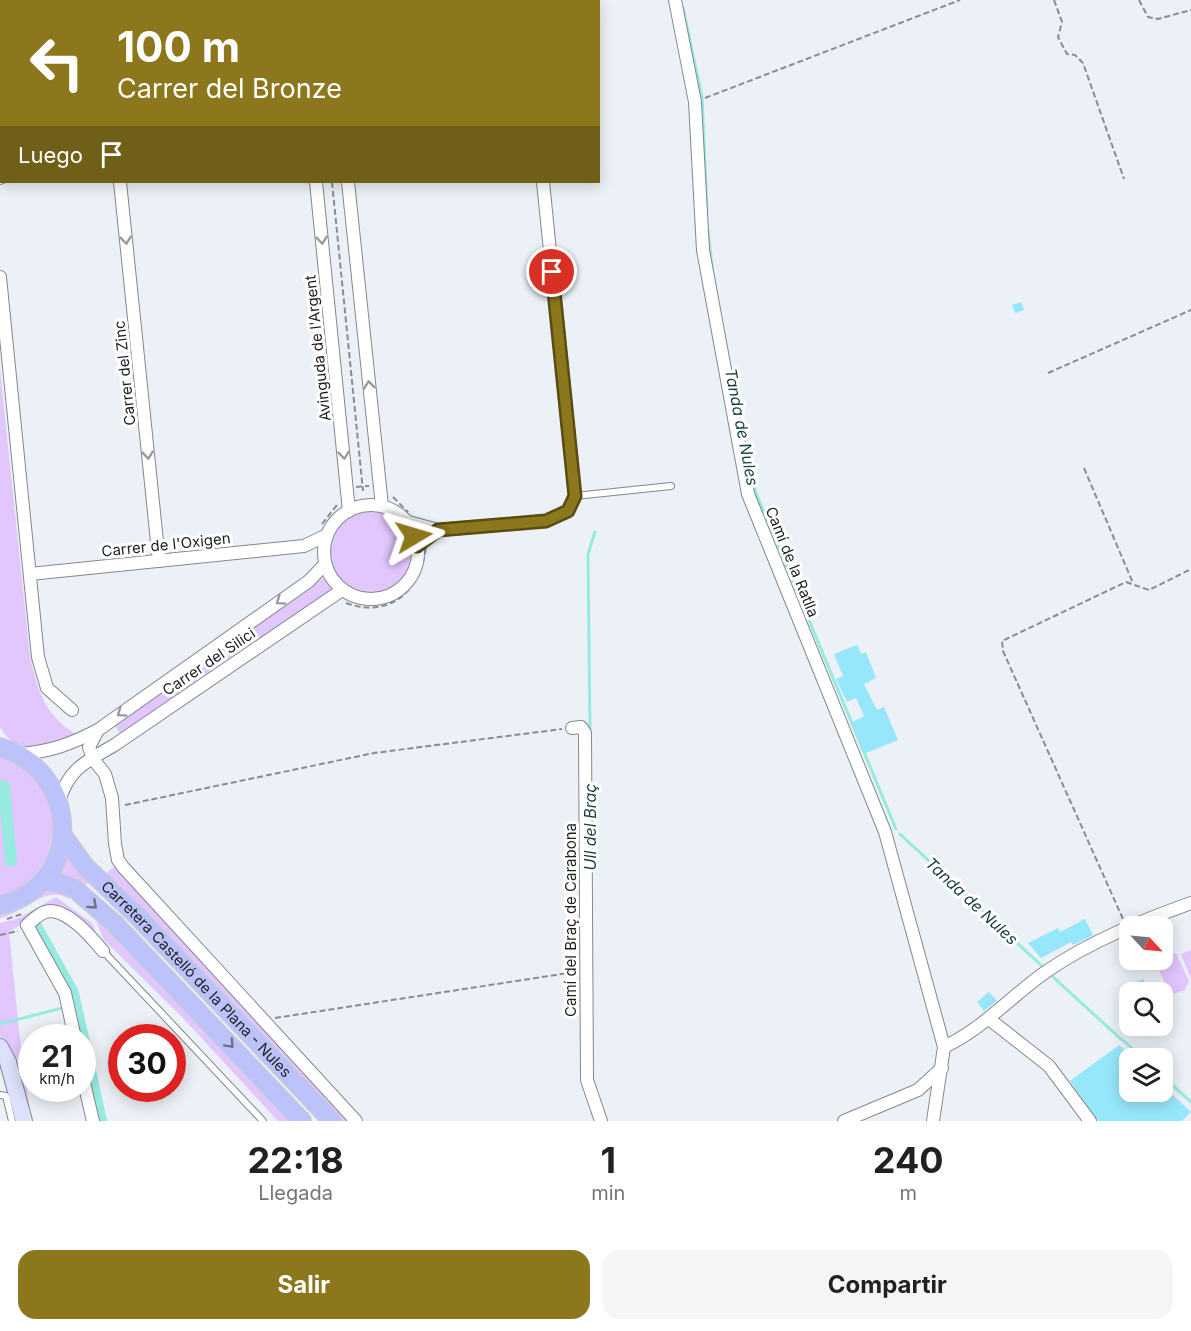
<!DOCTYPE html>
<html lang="es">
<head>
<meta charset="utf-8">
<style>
	body { margin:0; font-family:Inter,sans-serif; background:#f6f6f6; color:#202124; height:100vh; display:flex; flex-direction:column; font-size:22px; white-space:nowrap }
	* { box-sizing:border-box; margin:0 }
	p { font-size:20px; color:#757577 }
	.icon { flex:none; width:33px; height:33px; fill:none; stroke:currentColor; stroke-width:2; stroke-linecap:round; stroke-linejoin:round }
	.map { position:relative; height:1121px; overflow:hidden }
	.details { display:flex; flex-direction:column; background:#fff; flex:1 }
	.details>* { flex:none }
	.hud { position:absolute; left:0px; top:0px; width:600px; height:183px; box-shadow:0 3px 15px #0003; background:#8c771c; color:#fff; overflow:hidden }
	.needle { width:39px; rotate:116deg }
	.buttons { position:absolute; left:1119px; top:916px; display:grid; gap:12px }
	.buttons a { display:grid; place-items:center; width:54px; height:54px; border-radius:12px; background:#fff; box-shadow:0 3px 15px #0003; font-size:30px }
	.speed { position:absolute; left:18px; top:1024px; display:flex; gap:12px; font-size:30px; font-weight:700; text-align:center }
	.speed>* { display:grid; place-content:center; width:78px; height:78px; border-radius:50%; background:#fff; box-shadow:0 3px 15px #0003; line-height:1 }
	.speed small { font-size:15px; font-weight:400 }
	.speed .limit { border:9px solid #d22; background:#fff; color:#111 }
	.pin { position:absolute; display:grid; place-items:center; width:51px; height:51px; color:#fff; margin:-26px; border:3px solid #fff; border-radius:50%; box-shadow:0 2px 6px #0007 }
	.me { position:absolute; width:66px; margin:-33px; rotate:83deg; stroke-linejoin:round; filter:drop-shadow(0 0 4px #0008) }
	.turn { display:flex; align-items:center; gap:21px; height:126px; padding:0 18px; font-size:27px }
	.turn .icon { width:78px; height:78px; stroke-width:2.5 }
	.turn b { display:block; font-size:42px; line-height:51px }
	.then { display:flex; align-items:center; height:57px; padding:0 18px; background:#0003; gap:12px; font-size:22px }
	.eta { display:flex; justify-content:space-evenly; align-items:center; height:102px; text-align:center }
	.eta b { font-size:36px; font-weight:700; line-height:42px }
	.primary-button { display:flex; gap:12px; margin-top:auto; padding:12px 18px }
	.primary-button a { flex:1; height:69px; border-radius:18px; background:#8c771c; color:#fff; font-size:24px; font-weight:700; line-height:69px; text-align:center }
	.primary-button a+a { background:#f6f6f6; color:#202124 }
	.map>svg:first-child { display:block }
	.green { fill:#e2c6fe }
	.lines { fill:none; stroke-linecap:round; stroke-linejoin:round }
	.stream { stroke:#96eadf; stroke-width:3 }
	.canal { stroke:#96eadf; stroke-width:12 }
	.building { fill:#97e7fc }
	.lane-casing { stroke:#83888d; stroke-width:8 }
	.street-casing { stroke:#83888d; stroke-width:14 }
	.secondary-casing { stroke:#83888d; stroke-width:18 }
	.primary-casing { stroke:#cdcece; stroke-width:20 }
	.path { stroke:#898d90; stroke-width:2; stroke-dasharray:6 3; stroke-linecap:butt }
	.lane { stroke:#fff; stroke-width:6 }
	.street { stroke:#fff; stroke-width:12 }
	.secondary { stroke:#dde1fc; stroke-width:16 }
	.primary { stroke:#bcc3fa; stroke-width:18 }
	.oneway { stroke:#999a9b }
	.oneway2 { stroke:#6c718e }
	.route-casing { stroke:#5b4d12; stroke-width:15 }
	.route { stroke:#8c771c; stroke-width:10 }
	.labels { text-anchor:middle; stroke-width:6; stroke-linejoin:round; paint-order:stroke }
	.street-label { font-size:15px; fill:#1d1f21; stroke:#fff }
	.water-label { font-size:16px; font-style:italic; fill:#163e3a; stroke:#fff }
</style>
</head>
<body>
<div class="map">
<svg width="1191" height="1121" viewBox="0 0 1191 1121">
	<rect width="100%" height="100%" fill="#ebf1f6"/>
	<g class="green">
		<path d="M0,369L30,657C39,694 45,716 79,736C52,749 18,759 0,727Z"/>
		<circle cx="370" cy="552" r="41"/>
		<polygon points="323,578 332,590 122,736 114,724"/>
		<path d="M0,755C70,785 73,869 0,898Z"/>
		<polygon points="66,851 91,880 84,887 53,877"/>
		<polygon points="113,862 209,971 349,1121 341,1121 104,875 114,867"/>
		<path d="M54,889L73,896L69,899C45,884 25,913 0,918V913Z"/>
		<polygon points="56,897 92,923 100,942 51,910 9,931 19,1031 30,1110 0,1035 0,923 19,918"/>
		<polygon points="77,899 98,917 294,1121 278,1121 183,1018 103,939 96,920 75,903"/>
		<polygon points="1191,950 1191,979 1181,954"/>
		<polygon points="1176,953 1189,981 1185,990 1170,995 1155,961"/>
	</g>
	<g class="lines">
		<g class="stream">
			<polyline points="683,8 702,97 707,212"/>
			<polyline points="708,231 713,275"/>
			<polyline points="742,429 756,493 896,829"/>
			<polyline points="590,732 588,554 595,532"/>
			<polyline points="900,834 1043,967"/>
			<polyline points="1053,977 1122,1040"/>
			<polyline points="0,1024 62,1008"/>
			<polyline points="1124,1041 1144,1059"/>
			<polyline points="1162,1076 1191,1102"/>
		</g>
		<g class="canal">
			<polyline points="4,786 11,861"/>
			<polyline points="33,921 73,993 101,1121"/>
		</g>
	</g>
	<g class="building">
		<polygon points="1021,302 1024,310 1015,313 1012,305"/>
		<polygon points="857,645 861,654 866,652 876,678 864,684 877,710 884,707 898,740 866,753 852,722 864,716 856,698 847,702 836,679 843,676 834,654"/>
		<polygon points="1085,919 1093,935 1073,945 1071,942 1041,958 1028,943 1058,928 1060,932"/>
		<polygon points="1143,979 1149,993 1130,993 1127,986"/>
		<polygon points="989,992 997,1001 984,1011 977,1002"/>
		<polygon points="1119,1045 1130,1055 1130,1092 1162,1092 1162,1085 1191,1112 1182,1121 1098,1121 1070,1081"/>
	</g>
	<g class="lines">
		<g class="lane-casing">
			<g id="lane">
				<polyline points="575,496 671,486"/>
				<polyline points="103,951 263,1121"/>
				<polyline points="0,1095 6,1096 12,1121"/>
			</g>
		</g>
		<g class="street-casing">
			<g id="street">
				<polyline points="102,0 102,2"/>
				<polyline points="298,0 298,2"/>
				<polyline points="329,0 329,2"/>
				<polyline points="525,0 525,2"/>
				<polyline points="675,0 695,102 703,250 748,494 885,832 944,1047 933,1121"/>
				<polyline points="0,178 2,177"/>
				<polyline points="120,182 159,561"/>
				<polyline points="316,182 349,511"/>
				<polyline points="348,182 382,506"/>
				<polyline points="0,277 38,657 47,688 72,710"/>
				<circle cx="371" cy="552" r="47"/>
				<polyline points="408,522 438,530 546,521 568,511 575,496 543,182"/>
				<polyline points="30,574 304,546 327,535"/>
				<polyline points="572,728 581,727 585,733 587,1080 601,1121"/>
				<polyline points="98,730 89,747 93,759 105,774 112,798 115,844 118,860 123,867 356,1121"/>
				<path d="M19,754C50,752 71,744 98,730L309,581L325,564"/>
				<path d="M59,801C70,766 87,762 116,744L342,590"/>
				<polyline points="989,1019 1049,1066 1090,1121"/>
				<path d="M75,1038L65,993L27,925C33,920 41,911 51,911C70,912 91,937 103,951"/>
				<path d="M944,1047C984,1028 1011,996 1047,971C1091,941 1141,921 1191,903"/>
				<polyline points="82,1074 93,1121"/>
				<polyline points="844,1121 918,1090 942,1068"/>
			</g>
		</g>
		<g class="secondary-casing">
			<polyline id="secondary" points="0,1047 8,1062 24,1121"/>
		</g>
		<g class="primary-casing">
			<g id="primary">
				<path d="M0,747C81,771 85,886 0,905"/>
				<path id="s1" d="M62,834L85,866L138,917L332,1121"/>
				<polyline points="42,881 59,883 75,889 114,923 302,1121"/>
			</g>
		</g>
		<g class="path">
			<polyline points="313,0 314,2"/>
			<polyline points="1054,0 1062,22 1058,37 1067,54 1075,55 1083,63 1124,179"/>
			<polyline points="1139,0 1148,17 1158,19 1191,10"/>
			<polyline points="705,98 960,0"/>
			<polyline points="332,182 363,491"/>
			<polyline points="1048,373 1191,310"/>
			<polyline points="1084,468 1133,583"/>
			<polyline points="356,487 369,486"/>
			<polyline points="393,497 408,512"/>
			<polyline points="322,524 337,505"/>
			<path d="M346,603C390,619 422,590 426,546L433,541"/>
			<polyline points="125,805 374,753 562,729"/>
			<polyline points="7,919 22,914"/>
			<polyline points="1123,919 1003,651 1002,641 1126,582 1149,590 1191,569"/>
			<polyline points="0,935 18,931"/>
			<polyline points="275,1018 575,972"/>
		</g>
		<use href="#lane" class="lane"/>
		<use href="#street" class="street"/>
		<use href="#secondary" class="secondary"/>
		<use href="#primary" class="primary"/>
	</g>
	<defs><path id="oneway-chevron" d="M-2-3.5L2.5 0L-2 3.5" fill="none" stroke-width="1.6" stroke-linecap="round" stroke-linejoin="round" transform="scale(1.5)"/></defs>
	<g class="oneway">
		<use href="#oneway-chevron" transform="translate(126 240) rotate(84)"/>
		<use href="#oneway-chevron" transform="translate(322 240) rotate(84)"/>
		<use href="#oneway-chevron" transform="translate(369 385) rotate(-96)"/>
		<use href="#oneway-chevron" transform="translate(148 455) rotate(84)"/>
		<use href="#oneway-chevron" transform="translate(344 455) rotate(84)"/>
		<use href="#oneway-chevron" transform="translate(280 601) rotate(145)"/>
		<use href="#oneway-chevron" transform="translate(121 713) rotate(145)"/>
	</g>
	<g class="oneway2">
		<use href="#oneway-chevron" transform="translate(93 905) rotate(42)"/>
		<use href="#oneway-chevron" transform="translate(230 1044) rotate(47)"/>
	</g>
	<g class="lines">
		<g class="route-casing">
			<polyline id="route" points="414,536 417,546 438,530 546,521 568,511 575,496 552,272"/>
		</g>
		<use href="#route" class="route"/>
	</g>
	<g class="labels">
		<g class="street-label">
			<text transform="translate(318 348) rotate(-96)" y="5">Avinguda de l'Argent</text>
			<text transform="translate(125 373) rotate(-96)" y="5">Carrer del Zinc</text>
			<text transform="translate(166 545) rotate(-6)" y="5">Carrer de l'Oxigen</text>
			<text transform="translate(792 562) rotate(68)" y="5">Camí de la Ratlla</text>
			<text transform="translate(209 662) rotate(-34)" y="5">Carrer del Silici</text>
			<text transform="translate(571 920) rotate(-90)" y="5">Camí del Braç de Carabona</text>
			<text dy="5" stroke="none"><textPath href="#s1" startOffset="198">Carretera Castelló de la Plana - Nules</textPath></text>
		</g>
		<g class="water-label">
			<text transform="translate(742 427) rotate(79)" y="6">Tanda de Nules</text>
			<text transform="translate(590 827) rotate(-90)" y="6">Ull del Braç</text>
			<text transform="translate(972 901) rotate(43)" y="6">Tanda de Nules</text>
		</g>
	</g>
</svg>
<div class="buttons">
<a><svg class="needle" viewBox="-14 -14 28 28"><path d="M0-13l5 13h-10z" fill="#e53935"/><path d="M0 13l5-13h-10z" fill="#757577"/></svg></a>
<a><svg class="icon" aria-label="search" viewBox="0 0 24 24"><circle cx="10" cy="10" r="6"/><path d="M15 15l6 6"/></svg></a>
<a><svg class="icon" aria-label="layers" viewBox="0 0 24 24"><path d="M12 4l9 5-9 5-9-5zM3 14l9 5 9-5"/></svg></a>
</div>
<div class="speed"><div>21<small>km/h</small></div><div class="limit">30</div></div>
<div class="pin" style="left:552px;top:272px;background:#d93025"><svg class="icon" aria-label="arrive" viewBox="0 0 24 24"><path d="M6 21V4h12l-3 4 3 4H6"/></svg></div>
<svg class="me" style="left:414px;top:536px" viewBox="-20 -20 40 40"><path d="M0-17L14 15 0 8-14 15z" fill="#8c771c" stroke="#fff" stroke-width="4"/></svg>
<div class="hud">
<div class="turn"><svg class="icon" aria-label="left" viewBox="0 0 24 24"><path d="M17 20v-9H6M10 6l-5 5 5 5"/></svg><div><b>100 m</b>Carrer del Bronze</div></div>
<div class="then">Luego<svg class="icon" aria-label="arrive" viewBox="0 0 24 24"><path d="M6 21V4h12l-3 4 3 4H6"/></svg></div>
</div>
</div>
<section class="details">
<div class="eta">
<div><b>22:18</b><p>Llegada</p></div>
<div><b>1</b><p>min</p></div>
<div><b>240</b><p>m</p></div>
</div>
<div class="primary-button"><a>Salir</a><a>Compartir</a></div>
</section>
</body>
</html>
